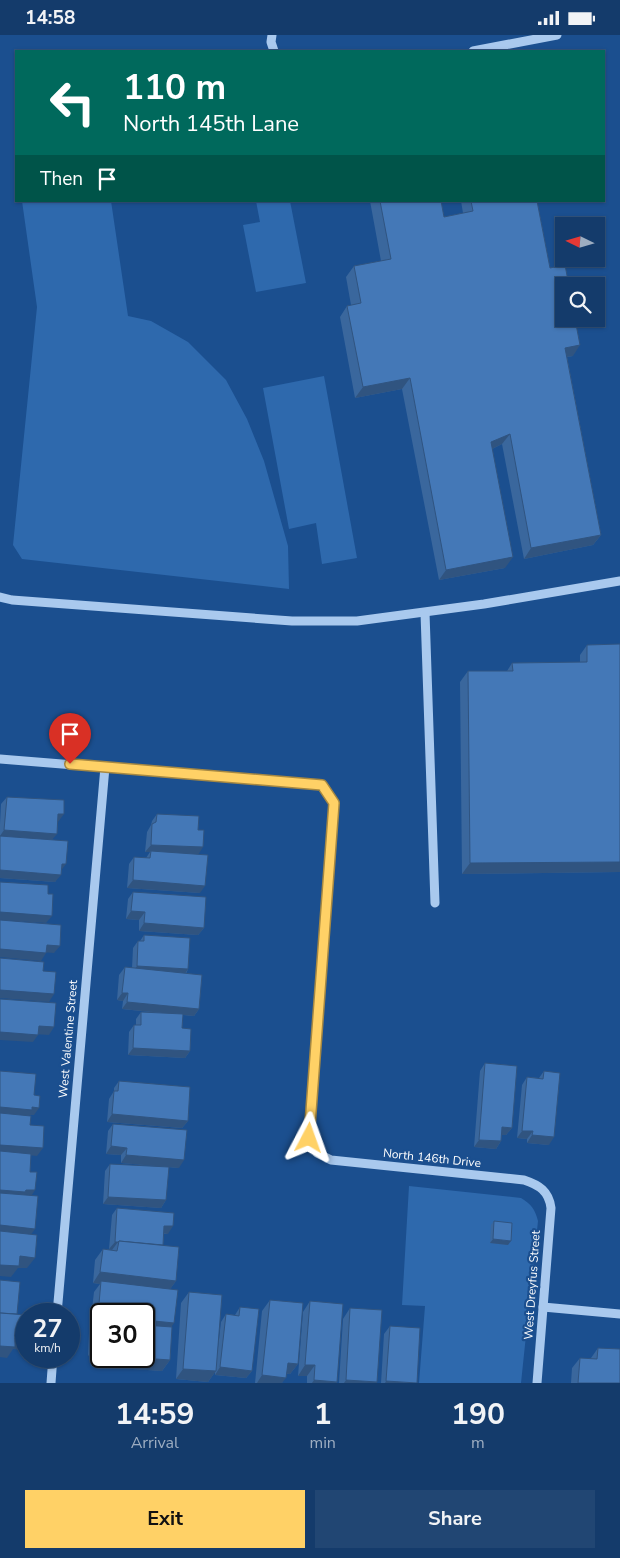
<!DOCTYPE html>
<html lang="en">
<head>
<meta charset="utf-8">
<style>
	body { margin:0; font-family:"Nunito Sans",sans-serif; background:#214673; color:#f1f3f6; height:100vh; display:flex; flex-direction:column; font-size:19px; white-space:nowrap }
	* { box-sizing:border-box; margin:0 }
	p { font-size:16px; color:#9dadc1 }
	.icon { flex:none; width:28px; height:28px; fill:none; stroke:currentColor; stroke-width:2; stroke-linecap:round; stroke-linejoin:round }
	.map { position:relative; height:1348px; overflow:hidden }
	.side { display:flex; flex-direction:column; background:#143b6b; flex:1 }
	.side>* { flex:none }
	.top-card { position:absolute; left:15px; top:15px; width:590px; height:152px; border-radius:0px; box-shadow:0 1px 4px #0004,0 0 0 1px #33557e; background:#00695c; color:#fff; overflow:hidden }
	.needle { width:32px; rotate:275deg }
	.controls { position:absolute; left:555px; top:182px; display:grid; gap:10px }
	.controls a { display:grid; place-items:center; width:50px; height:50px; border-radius:0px; background:#143b6b; box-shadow:0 1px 4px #0004,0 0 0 1px #33557e; font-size:25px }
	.speed { position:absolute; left:15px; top:1268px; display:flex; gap:10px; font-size:25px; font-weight:700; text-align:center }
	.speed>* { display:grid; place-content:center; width:65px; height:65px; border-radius:50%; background:#143b6b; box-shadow:0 1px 4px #0004,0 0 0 1px #33557e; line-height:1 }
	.speed small { font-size:12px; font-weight:400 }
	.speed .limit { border:2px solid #111; border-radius:8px; background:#fff; color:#111 }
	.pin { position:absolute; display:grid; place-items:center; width:42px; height:42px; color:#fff; margin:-51px -21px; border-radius:50% 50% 50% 0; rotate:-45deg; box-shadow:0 0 5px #0007 }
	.pin .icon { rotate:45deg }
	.me { position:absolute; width:55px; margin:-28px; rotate:4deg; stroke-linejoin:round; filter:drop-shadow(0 0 4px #0008) }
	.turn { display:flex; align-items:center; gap:18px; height:105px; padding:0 25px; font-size:22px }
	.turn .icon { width:65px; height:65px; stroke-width:2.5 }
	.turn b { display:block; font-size:35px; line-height:42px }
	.then { display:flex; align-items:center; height:48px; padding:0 25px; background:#0003; gap:10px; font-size:19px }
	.eta { display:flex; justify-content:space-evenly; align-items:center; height:85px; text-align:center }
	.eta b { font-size:30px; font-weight:700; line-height:35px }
	.cta { display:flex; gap:10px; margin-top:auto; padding:10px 25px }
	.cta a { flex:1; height:58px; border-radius:0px; background:#ffd166; color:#111; font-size:20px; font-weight:700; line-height:58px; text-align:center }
	.cta a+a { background:#214673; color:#f1f3f6 }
	.status { display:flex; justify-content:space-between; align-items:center; height:35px; padding:0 25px; background:#143b6b; direction:ltr }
	.status svg { height:14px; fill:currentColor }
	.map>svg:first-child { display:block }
	.green { fill:#2e69ad }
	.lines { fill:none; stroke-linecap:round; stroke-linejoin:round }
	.minor { stroke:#a9c9ee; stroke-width:9 }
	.wall { fill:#3a679d; fill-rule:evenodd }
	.shaded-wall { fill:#305480 }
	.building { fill:#4478b7; stroke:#305480 }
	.route-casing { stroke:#a68842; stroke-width:12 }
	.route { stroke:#ffd166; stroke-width:9 }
	.labels { text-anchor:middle; stroke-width:4.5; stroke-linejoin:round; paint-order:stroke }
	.street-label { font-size:12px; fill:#fff; stroke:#1b4f8f }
</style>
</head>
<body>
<div class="status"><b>14:58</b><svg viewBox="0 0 49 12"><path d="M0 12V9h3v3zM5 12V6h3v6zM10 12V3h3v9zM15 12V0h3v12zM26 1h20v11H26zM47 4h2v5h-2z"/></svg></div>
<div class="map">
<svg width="620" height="1348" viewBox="0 0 620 1348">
	<rect width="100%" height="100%" fill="#1b4f8f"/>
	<g class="green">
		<polygon points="22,166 111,166 128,281 151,286 188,307 226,345 247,384 264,426 288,511 289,554 22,524 13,510 37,272"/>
		<polygon points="256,166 290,166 306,248 256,257 243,190 260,187"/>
		<polygon points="324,341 357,523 322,529 316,488 289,494 263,353"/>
		<path d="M409,1151L521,1163C531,1169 535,1174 538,1186L521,1348H419L425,1271L402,1270Z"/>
	</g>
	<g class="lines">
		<g class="minor">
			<polyline points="272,0 271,7 274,16"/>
			<polyline points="473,16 557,0"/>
			<polyline points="0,562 12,565 292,586 357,586 484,569 620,546"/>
			<polyline points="425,578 435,868"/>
			<path d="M0,724L322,750L334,768L309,1103L317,1118L331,1125L524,1145C539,1150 549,1156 551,1173L537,1348"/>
			<polyline points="543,1272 620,1279"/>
			<polyline points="57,1279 105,732"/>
			<polyline points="51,1348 53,1321"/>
		</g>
	</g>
	<g class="wall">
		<polygon points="370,166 441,166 444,182 463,178 461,166 537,166 550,233 573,321 567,322 601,500 593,510 524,524 502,409 492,414 505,533 439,545 402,354 355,363 340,282 347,271 351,270 346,242 354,231 381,226"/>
		<polygon points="620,609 620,837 462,839 460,647 468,636 507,636 512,628 580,627 580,620 587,610"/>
		<polygon points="7,762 58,787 52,805 61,836 55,847 0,843 0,789 1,769"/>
		<polygon points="157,779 198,795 198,819 200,858 127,853 129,829 134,822 146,823 150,817 145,817 147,797 151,790 152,786"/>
		<polygon points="133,857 204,893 198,900 139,896 139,885 126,884 128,864"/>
		<polygon points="144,900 188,934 186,939 199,974 194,981 183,980 182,993 190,1016 185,1023 128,1020 129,997 134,990 136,990 136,984 141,977 160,978 122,974 123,966 117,965 119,940 125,932 132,933 133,913 138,906 140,906"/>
		<polygon points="485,1028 512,1093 506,1100 501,1100 501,1106 496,1114 474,1112 480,1036"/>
		<polygon points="544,1036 549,1110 527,1108 527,1104 517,1103 522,1050 527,1042 539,1043"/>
		<polygon points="119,1046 188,1086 182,1093 107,1087 109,1064 114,1056 114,1053"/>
		<polygon points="113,1089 179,1133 121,1128 121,1120 106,1119 108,1096"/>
		<polygon points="110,1129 166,1165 161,1173 103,1169 105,1136"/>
		<path d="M117,1173L168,1199H164L163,1210L176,1246L170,1254L172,1292L170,1325L162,1336L102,1332V1322L88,1321L89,1298L94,1291H90L94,1257L100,1249L93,1248L95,1225L103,1214L112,1215L109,1214L112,1180ZM101,1279L144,1321H101Z"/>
		<polygon points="494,1186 508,1210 490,1208 491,1190"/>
		<polygon points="189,1257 217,1321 221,1287 226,1279 235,1280 240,1272 252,1336 246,1343 215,1340 215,1337 208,1347 176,1344 181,1268"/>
		<polygon points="270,1265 298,1329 290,1339 286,1339 282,1348 255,1348 262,1276"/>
		<polygon points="310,1266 337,1347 336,1348 307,1348 307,1341 298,1341 303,1277"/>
		<polygon points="350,1273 377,1348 339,1348 343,1284"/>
		<polygon points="390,1291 417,1348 381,1348 384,1299"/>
		<polygon points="598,1313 620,1348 571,1348 572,1333 580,1323 591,1323"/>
	</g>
	<g class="shaded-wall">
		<polygon points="580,310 573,321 558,323 565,313"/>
		<polygon points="410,343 402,354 355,363 363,352"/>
		<polygon points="510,399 502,409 484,418 491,407"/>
		<polygon points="601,500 593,510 524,524 531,513"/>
		<polygon points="513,522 505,533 439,545 446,535"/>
		<polygon points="58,779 64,779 58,787 53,786"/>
		<polygon points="4,795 57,799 51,806 0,801"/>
		<polygon points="151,810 203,812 198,820 151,816 150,817 145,817"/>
		<polygon points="620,827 620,837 462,839 470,828"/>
		<polygon points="62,829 66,829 60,837"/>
		<polygon points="0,835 61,840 55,847 0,843"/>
		<polygon points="133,845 205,851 200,858 127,853"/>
		<polygon points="131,876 145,877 139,885 126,884"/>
		<polygon points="0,877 52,881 46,888 0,885"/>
		<polygon points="144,888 204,893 198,900 139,896"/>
		<polygon points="47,910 60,911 54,918 41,917"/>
		<polygon points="0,914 46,918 41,926 0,922"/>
		<polygon points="137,931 188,934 183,942 131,939"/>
		<polygon points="0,955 54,959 49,967 0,963"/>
		<polygon points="122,958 128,958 123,966 117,965"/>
		<polygon points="127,967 199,974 194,981 122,974"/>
		<polygon points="39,991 54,992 49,1000 34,999"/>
		<polygon points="0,997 38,1000 33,1007 0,1005"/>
		<polygon points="133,1013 190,1016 185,1023 128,1020"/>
		<polygon points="0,1072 32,1072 39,1073 34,1080 29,1080 27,1083 0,1080"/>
		<polygon points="112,1079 188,1086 182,1093 107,1087"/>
		<polygon points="502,1092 512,1093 506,1100 497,1100"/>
		<polygon points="522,1096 533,1096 527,1104 517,1103"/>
		<polygon points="532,1100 554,1102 549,1110 527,1108"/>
		<polygon points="479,1105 501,1106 496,1114 474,1112"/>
		<polygon points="0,1110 43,1113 37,1121 0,1117"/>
		<polygon points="111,1111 127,1113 121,1120 106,1119"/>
		<polygon points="126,1120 184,1125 179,1133 121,1128"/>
		<polygon points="0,1155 35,1155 30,1163 0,1163"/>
		<polygon points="108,1162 166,1165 161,1173 103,1169"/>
		<polygon points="0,1190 35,1194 27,1205 0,1202"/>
		<polygon points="164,1191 173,1191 168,1199 159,1198"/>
		<polygon points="493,1204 511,1206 508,1210 490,1208"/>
		<polygon points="115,1207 118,1207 112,1215 109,1214"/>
		<polygon points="20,1221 35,1223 27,1233 18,1233 11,1242 0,1241 0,1230"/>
		<polygon points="100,1237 176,1246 168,1257 101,1246 100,1249 93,1248"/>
		<polygon points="98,1280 101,1280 101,1292 97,1287 94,1291 90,1291"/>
		<polygon points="144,1285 174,1288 167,1299 144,1297"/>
		<polygon points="15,1303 26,1304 26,1309 22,1315 13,1314 7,1323 0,1322 0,1311"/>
		<polygon points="95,1310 101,1310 101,1321 103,1321 102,1322 88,1321"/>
		<polygon points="109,1321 114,1321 170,1325 162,1336 102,1332"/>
		<polygon points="288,1328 298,1329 290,1339 280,1338"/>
		<polygon points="305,1330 315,1330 307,1341 298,1341"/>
		<polygon points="220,1332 252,1336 246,1343 215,1340"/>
		<polygon points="183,1334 216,1336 208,1347 176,1344"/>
		<polygon points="262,1340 286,1343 282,1348 257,1348"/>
		<polygon points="314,1345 337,1347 336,1348 312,1348"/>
		<polygon points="346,1345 377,1347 377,1348 344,1348"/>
		<polygon points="386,1346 410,1348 385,1348"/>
	</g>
	<g class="building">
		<polygon points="380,166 441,166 444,182 473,176 471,166 537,166 550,233 565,230 569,251 564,251 564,284 575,284 580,310 565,313 601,500 531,513 510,399 491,407 513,522 446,535 410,343 363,352 347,271 361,268 354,231 391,224"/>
		<polygon points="620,609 620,827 470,828 468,636 513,636 512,628 587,627 587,610"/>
		<polygon points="7,762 64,765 64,779 58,779 57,799 4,795"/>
		<polygon points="157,779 199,781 198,795 204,795 203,812 151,810 152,789 156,787"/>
		<polygon points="0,801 68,806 66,829 62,829 61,840 0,835"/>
		<polygon points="151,816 208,820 205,851 133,845 134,822 150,823"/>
		<polygon points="0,847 48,850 48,859 53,859 52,881 0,877"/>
		<polygon points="133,857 206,862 204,893 144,888 145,877 131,876"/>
		<polygon points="0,885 61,890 60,911 47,910 46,918 0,914"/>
		<polygon points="144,900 190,903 188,934 137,931 138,906 144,906"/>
		<polygon points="0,923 44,927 43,936 56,937 54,959 0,955"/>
		<polygon points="125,932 202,940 199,974 127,967 128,958 122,958"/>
		<polygon points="0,964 56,968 54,992 39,991 38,1000 0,997"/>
		<polygon points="141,977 183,979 182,993 191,994 190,1016 133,1013 134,990 141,990"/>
		<polygon points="485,1028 517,1031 512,1093 502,1092 501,1106 479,1105"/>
		<polygon points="0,1036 36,1039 34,1060 40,1061 39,1073 32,1072 32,1075 0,1072"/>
		<polygon points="544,1036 560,1038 554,1102 532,1100 533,1096 522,1096 527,1042 543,1044"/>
		<polygon points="119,1046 190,1052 188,1086 112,1079 114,1056 118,1056"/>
		<polygon points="0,1078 31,1081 30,1090 44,1091 43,1113 0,1110"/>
		<polygon points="113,1089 187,1095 184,1125 126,1120 127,1113 111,1111"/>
		<polygon points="0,1116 31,1119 30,1137 37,1137 35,1155 26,1155 25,1157 0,1155"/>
		<polygon points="110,1129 169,1132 166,1165 108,1162"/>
		<polygon points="0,1158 38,1161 35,1194 0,1190"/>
		<polygon points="117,1173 174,1178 173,1191 164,1191 163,1210 119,1206 118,1207 115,1207"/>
		<polygon points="494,1186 512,1188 511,1206 493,1204"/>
		<polygon points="0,1196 37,1200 35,1223 20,1221 19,1231 0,1230"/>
		<polygon points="119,1206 179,1212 176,1246 100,1237 103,1214 117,1216"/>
		<polygon points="0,1245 20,1247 17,1279 0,1278"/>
		<polygon points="101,1246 178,1255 174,1288 144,1285 144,1279 101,1279 101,1280 98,1280"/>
		<polygon points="189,1257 222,1260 216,1336 183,1334"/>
		<polygon points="270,1265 303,1268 298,1329 288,1328 286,1343 262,1340"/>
		<polygon points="310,1266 343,1269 337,1347 314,1345 315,1330 305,1330"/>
		<polygon points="240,1272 259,1274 252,1336 220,1332 226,1279 239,1281"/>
		<polygon points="350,1273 382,1275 377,1347 346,1345"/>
		<polygon points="0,1278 26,1280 26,1304 15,1303 15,1312 0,1311"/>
		<polygon points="97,1287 101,1287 101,1310 95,1310"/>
		<polygon points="144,1290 172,1292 170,1325 114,1321 144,1321"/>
		<polygon points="390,1291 420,1293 417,1348 386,1346"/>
		<polygon points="598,1313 620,1314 620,1348 578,1348 580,1323 597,1324"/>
	</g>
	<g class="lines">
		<g class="route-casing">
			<polyline id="route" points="70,729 322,750 334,768 309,1103"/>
		</g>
		<use href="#route" class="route"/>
	</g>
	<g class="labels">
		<g class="street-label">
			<text transform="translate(68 1004) rotate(-85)" y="4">West Valentine Street</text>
			<text transform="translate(432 1123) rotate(6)" y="4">North 146th Drive</text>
			<text transform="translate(532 1250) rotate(-86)" y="4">West Dreyfus Street</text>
		</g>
	</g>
</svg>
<div class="controls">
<a><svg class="needle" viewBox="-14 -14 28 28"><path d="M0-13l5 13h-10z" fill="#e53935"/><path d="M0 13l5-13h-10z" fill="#9dadc1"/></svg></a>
<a><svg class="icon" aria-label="search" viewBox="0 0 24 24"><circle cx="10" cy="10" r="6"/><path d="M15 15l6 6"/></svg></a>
</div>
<div class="speed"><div>27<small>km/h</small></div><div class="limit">30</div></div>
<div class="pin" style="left:70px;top:729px;background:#d93025"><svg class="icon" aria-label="arrive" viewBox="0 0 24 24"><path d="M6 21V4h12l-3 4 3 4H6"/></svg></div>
<svg class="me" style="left:309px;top:1103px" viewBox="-20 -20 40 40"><path d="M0-17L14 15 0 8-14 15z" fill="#ffd166" stroke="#fff" stroke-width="4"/></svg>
<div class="top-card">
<div class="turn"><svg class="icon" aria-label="left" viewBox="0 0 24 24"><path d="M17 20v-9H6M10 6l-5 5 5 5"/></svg><div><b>110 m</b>North 145th Lane</div></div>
<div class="then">Then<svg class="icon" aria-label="arrive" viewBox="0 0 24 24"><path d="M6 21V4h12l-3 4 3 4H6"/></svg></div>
</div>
</div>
<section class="side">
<div class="eta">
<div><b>14:59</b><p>Arrival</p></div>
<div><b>1</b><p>min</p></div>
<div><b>190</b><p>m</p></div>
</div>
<div class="cta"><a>Exit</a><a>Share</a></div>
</section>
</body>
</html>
